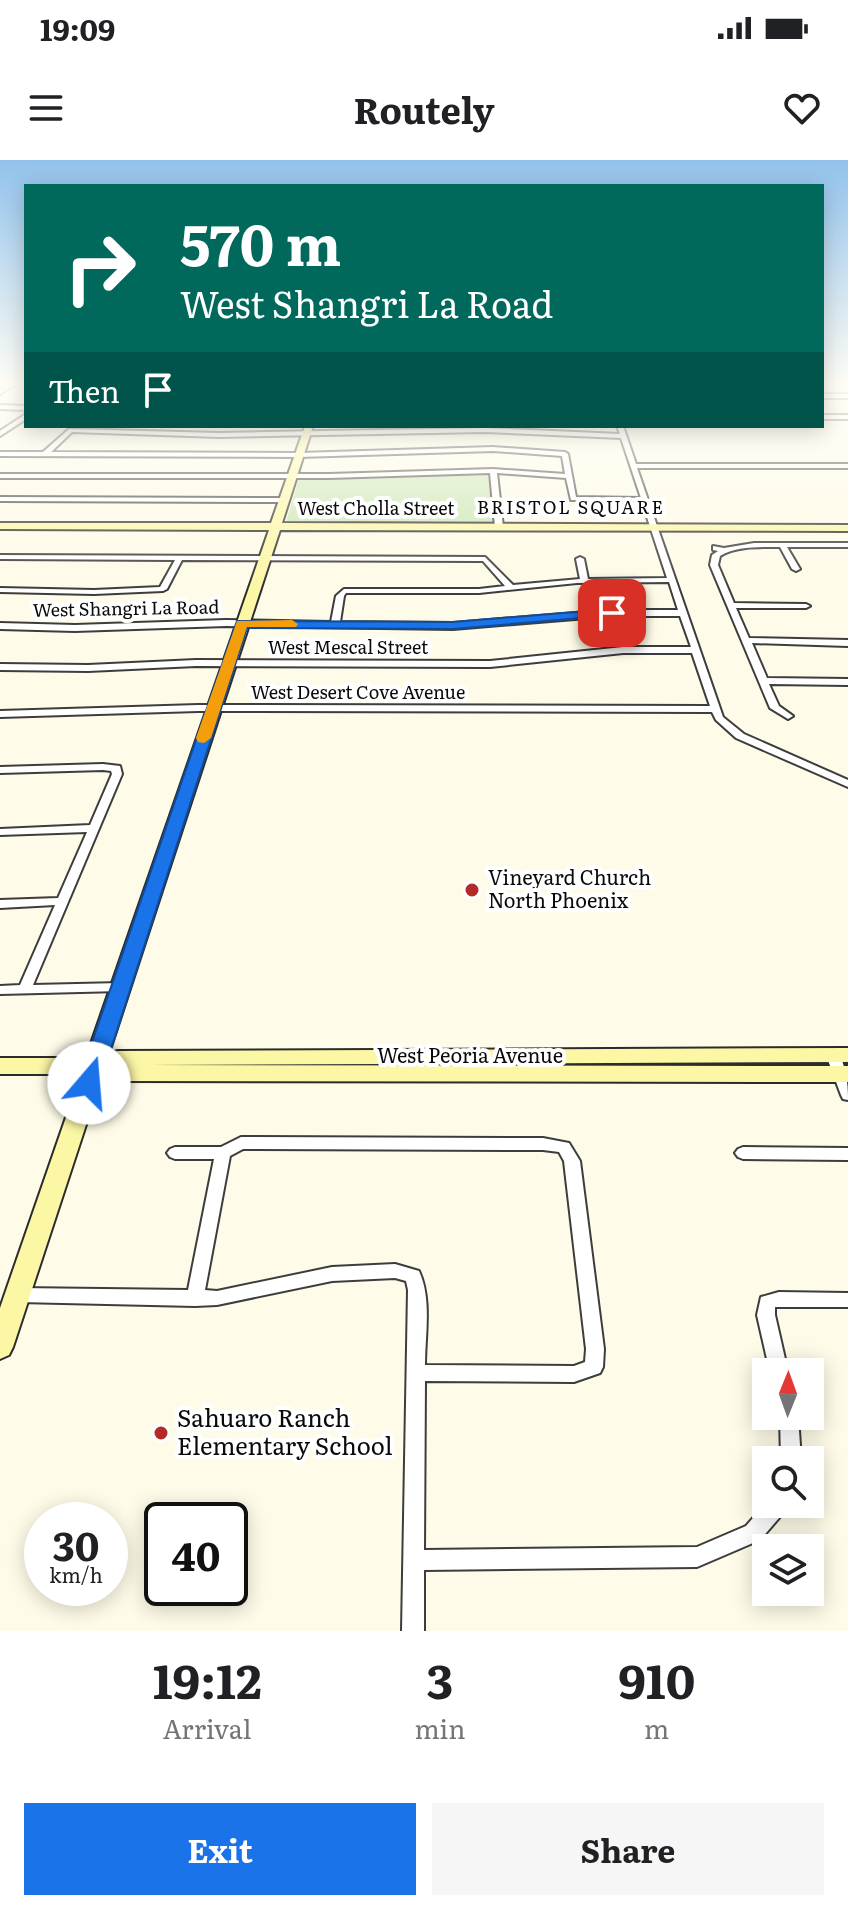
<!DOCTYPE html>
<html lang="en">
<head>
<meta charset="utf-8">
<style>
	body { margin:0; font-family:Literata,serif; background:#f6f6f6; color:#202124; height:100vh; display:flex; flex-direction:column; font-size:30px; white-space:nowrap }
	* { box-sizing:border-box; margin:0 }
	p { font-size:26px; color:#757577 }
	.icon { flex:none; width:44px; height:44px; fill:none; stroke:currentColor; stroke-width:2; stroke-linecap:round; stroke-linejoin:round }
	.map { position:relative; height:1471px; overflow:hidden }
	.panel { display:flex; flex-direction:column; background:#fff; flex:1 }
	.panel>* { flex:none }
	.banner { position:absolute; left:24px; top:24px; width:800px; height:244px; border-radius:0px; box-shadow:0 4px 20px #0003; background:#00695c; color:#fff; overflow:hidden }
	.needle { width:52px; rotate:1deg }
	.buttons { position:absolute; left:752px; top:1198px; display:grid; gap:16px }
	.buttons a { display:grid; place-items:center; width:72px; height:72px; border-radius:0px; background:#fff; box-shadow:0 4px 20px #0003; font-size:40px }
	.speed { position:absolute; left:24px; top:1342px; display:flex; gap:16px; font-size:40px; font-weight:700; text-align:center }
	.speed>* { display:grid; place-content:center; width:104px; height:104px; border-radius:50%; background:#fff; box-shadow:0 4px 20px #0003; line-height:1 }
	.speed small { font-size:20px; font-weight:400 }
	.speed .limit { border:4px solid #111; border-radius:12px; background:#fff; color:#111 }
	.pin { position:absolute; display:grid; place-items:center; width:68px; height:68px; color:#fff; margin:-34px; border-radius:16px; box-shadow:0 4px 12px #0006 }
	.me { position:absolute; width:88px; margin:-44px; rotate:18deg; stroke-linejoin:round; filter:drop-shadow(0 0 6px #0008) }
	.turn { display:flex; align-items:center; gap:28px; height:168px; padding:0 24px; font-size:36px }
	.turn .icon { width:104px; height:104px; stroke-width:2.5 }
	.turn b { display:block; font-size:56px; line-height:68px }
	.then { display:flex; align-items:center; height:76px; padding:0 24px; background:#0003; gap:16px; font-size:30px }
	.eta { display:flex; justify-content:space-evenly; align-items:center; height:136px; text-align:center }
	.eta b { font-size:48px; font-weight:700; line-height:56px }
	.action { display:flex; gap:16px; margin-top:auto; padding:16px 24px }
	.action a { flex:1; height:92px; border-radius:0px; background:#1a73e8; color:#fff; font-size:32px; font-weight:700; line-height:92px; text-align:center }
	.action a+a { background:#f6f6f6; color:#202124 }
	.status { display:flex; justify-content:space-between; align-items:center; height:56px; padding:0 40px; background:#fff; direction:ltr }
	.status svg { height:22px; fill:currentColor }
	header { display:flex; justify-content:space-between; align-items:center; height:104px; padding:0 24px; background:#fff; font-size:36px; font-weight:700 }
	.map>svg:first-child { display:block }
	.green { fill:#cbe6b4 }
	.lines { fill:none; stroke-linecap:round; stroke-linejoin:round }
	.street-casing { stroke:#3d3d3d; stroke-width:4 }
	.secondary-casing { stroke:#2c2c2c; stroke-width:4 }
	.street { fill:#fff; fill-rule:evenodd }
	.secondary { fill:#fcf7a5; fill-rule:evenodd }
	.route { fill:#1a73e8; stroke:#114b97; stroke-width:2 }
	.slow { fill:#f59e0b }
	.poi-dot { fill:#b32a29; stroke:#fff; stroke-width:3 }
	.labels { text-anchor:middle; stroke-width:8; stroke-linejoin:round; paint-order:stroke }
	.far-neighbourhood-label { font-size:18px; letter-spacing:2px; fill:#0a0a0a; stroke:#fff }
	.far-street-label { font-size:18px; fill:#0a0a0a; stroke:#fff }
	.poi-label { font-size:20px; fill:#0a0a0a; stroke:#fff; text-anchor:start }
	.street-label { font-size:20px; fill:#0a0a0a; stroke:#fff }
	.near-poi-label { font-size:24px; fill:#0a0a0a; stroke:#fff; text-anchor:start }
</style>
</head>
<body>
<div class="status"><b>19:09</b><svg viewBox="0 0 49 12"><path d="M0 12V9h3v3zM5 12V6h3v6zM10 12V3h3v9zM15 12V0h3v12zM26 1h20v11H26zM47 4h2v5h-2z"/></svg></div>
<header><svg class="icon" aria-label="menu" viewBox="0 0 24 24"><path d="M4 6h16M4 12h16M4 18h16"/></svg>Routely<svg class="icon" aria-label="heart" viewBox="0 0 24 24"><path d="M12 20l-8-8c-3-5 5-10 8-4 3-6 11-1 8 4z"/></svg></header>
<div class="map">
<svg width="848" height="1471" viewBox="0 0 848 1471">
	<rect width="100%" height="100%" fill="#fefbe8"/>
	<polygon class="green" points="480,312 488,315 493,364 286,362 299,318"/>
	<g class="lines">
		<g class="street-casing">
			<g id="street">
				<polygon points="9,224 15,224 0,234 0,230"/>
				<rect x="822" y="234" width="26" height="4"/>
				<polygon points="0,245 26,246 26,250 0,249"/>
				<polygon points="26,254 26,259 0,276 0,271"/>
				<rect x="822" y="255" width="26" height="4"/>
				<path d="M617,266H623L636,304H848V308H637L723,557L744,574L848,620V627L736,578L716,560L712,552L198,551L0,557V551L198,545L710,546L692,493H623L490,507L196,506L88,511L0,510V504L88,505L196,500L490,501L623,487H691L680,456H612L453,469L226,466L75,471L0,469V463L75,465L226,460L331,462L336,436L344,429H479L505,426L483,401L182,400L167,429L163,431L94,434L0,432V428L94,430L160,427L175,400L0,399V395L485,397L513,425L580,419L576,399L580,397L584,399L588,419L667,418L642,342L571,340L566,318L497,313L503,367L499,369L495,367L490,313L329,318H0V314H329L493,309L565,314L562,296L493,291L299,297L0,296V292H43L69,269L219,273L485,268L620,274ZM72,272L219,277L485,272L621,278L641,338L576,337L568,294L565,292L493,287L299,293L51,292ZM669,422L678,450H612L453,463L340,462L344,436L346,433H479L577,423Z"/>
				<polygon points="0,337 284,338 287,340 284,342 0,341"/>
				<path d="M754,383H848V387H787L800,409L796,411L792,409L780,387C760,387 736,386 720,396L718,405L734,443L806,444L810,446L806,448H736L749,478L848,480V486L752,483L767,518L848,519V525L769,524L779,546L793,556L788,559L770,548L710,405L712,395L718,391L713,390V386L724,388Z"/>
				<polygon points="103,604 120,606 122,614 33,825 121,823 126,824 128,827 126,830 121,831 0,834 0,826 20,825 55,745 0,748 0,740 58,738 87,672 0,675 0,669 90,665 112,614 111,611 103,610 0,613 0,607"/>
				<path d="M833,890L838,891C846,908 848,922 848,940L843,939L841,935L826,895L828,891Z"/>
				<path d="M241,977L543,978L569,983L580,1001L604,1189L603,1207L600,1213L574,1222L425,1221L424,1390L697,1387L746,1366L766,1343L788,1344L785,1351L760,1380L697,1407L424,1410V1471H402L408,1130L406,1121L395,1118L332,1121L217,1145L195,1146L18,1142L12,1140L9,1135L12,1130L18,1128L188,1130L214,999H175L170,997L167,993L170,989L175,987H221ZM243,989L543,990L559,992L564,1001L586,1189L585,1202L574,1206L425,1205C425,1175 432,1139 419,1111L395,1104L332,1107L217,1131L205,1130L230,996Z"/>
				<polygon points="743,987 848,988 848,1000 743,999 738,997 735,993 738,989"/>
				<polygon points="779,1132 848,1133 848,1147 775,1147 775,1155 788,1212 770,1212 757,1155 761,1137"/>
				<polygon points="780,1256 798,1256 801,1300 781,1300"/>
			</g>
		</g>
		<g class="secondary-casing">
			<polygon id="secondary" points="305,266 313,266 282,363 848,365 848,371 280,370 109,893 118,891 848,888 848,902 146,905 848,906 848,922 115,921 102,916 13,1187 9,1195 0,1199 0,1148 81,914 0,914 0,898 86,898 269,370 0,369 0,363 271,363"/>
		</g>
		<use href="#street" class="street"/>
		<use href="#secondary" class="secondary"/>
	</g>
	<linearGradient id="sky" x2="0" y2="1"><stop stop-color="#91c2ec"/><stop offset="0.52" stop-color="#fffdf5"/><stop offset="1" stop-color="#fffdf5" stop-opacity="0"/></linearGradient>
	<rect width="848" height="430" fill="url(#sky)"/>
	<polygon class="route" points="612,449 619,453 617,455 453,469 247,468 100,923 97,929 81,929 78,923 237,461 453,462"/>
	<polygon class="slow" points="292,460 298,464 296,467 247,467 211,578 204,583 198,582 196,578 237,461"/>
	<g class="poi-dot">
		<circle cx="472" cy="730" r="8"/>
		<circle cx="161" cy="1273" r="8"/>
	</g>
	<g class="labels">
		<g class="far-neighbourhood-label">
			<text x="571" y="354">BRISTOL SQUARE</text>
		</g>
		<g class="far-street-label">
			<text x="376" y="355">West Cholla Street</text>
			<text transform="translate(126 449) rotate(-1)" y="6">West Shangri La Road</text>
			<text x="348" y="494">West Mescal Street</text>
			<text x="358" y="539">West Desert Cove Avenue</text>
		</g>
		<g class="poi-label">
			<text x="488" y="725">Vineyard Church<tspan x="488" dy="23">North Phoenix</tspan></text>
		</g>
		<g class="street-label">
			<text x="470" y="903">West Peoria Avenue</text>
		</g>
		<g class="near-poi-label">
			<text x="177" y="1267">Sahuaro Ranch<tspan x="177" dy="28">Elementary School</tspan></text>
		</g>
	</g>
</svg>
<div class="buttons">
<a><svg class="needle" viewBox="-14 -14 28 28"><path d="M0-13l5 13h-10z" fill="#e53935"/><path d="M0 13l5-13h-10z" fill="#757577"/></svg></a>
<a><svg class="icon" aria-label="search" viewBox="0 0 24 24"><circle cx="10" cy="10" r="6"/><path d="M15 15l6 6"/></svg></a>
<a><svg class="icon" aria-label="layers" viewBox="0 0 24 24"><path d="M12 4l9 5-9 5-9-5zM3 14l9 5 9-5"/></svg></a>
</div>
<div class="speed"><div>30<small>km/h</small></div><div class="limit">40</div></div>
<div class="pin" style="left:612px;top:453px;background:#d93025"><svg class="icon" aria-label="arrive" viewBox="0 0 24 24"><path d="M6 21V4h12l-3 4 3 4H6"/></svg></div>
<svg class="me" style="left:89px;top:923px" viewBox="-20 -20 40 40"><circle r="19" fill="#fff"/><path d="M0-13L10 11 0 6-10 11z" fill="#1a73e8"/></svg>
<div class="banner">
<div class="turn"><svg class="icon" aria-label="right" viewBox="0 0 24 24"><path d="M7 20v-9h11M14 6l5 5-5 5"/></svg><div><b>570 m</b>West Shangri La Road</div></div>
<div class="then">Then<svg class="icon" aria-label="arrive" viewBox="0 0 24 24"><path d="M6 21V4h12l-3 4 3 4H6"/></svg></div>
</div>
</div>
<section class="panel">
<div class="eta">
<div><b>19:12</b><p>Arrival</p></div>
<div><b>3</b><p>min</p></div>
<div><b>910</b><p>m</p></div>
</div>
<div class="action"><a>Exit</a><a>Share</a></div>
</section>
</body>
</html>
